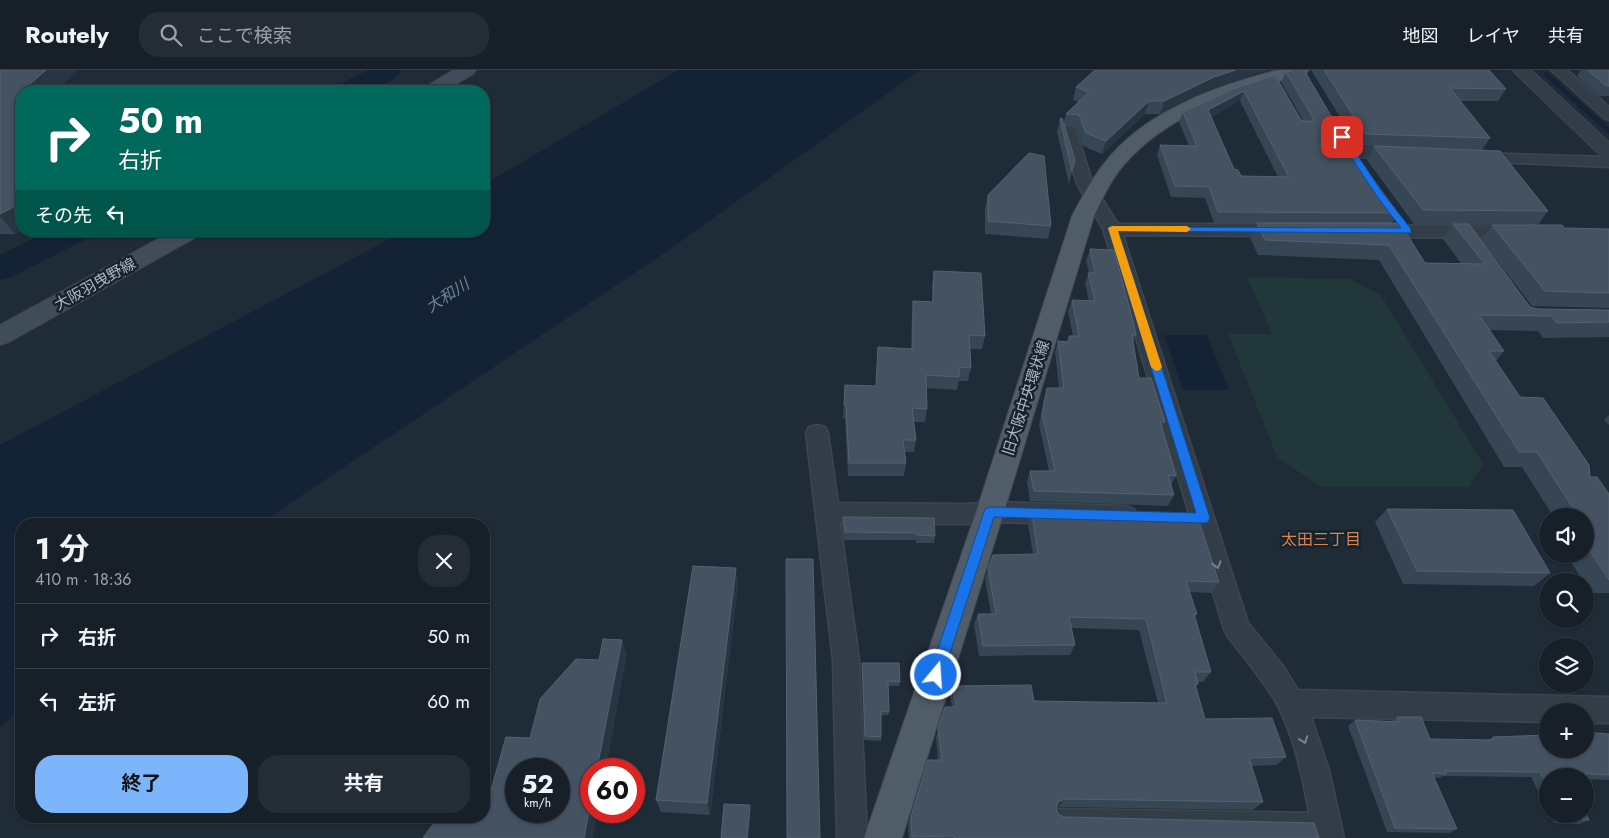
<!DOCTYPE html>
<html lang="ja">
<head>
<meta charset="utf-8">
<style>
	body { margin:0; font-family:Jost,"Noto Sans JP",sans-serif; background:#242d35; color:#f1f3f6; height:100vh; display:flex; flex-direction:column; font-size:19px; white-space:nowrap }
	* { box-sizing:border-box; margin:0 }
	p { font-size:16px; color:#9ea3a8 }
	.icon { flex:none; width:28px; height:28px; fill:none; stroke:currentColor; stroke-width:2; stroke-linecap:round; stroke-linejoin:round }
	.map { position:relative; flex:1; overflow:hidden }
	.details { position:absolute; left:15px; top:448px; width:475px; height:305px; display:flex; flex-direction:column; background:#172029; border-radius:20px; box-shadow:0 1px 4px #0004,0 0 0 1px #363e46 }
	.details>* { flex:none }
	.guide { position:absolute; left:15px; top:15px; width:475px; height:152px; border-radius:20px; box-shadow:0 1px 4px #0004,0 0 0 1px #363e46; background:#00695c; color:#fff; overflow:hidden }
	.fabs { position:absolute; left:1539px; top:438px; display:grid; gap:10px }
	.fabs a { display:grid; place-items:center; width:55px; height:55px; border-radius:50%; background:#172029; box-shadow:0 1px 4px #0004,0 0 0 1px #363e46; font-size:25px }
	.speed { position:absolute; left:505px; top:688px; display:flex; gap:10px; font-size:25px; font-weight:700; text-align:center }
	.speed>* { display:grid; place-content:center; width:65px; height:65px; border-radius:50%; background:#172029; box-shadow:0 1px 4px #0004,0 0 0 1px #363e46; line-height:1 }
	.speed small { font-size:12px; font-weight:400 }
	.speed .limit { border:8px solid #d22; background:#fff; color:#111 }
	.pin { position:absolute; display:grid; place-items:center; width:42px; height:42px; color:#fff; margin:-21px; border-radius:10px; box-shadow:0 2px 8px #0006 }
	.me { position:absolute; width:55px; margin:-28px; rotate:18deg; stroke-linejoin:round; filter:drop-shadow(0 0 4px #0008) }
	.turn { display:flex; align-items:center; gap:18px; height:105px; padding:0 20px; font-size:22px }
	.turn .icon { width:65px; height:65px; stroke-width:2.5 }
	.turn b { display:block; font-size:35px; line-height:42px }
	.then { display:flex; align-items:center; height:48px; padding:0 20px; background:#0003; gap:10px; font-size:19px }
	.round { display:grid; place-items:center; flex:none; width:52px; height:52px; border-radius:20px; background:#242d35 }
	.overview { display:flex; align-items:center; justify-content:space-between; height:85px; padding:0 20px }
	h1 { font-size:30px; font-weight:700; line-height:38px }
	.primary-button { display:flex; gap:10px; margin-top:auto; padding:10px 20px }
	.primary-button a { flex:1; height:58px; border-radius:20px; background:#7cb5fb; color:#111; font-size:20px; font-weight:700; line-height:58px; text-align:center }
	.primary-button a+a { background:#242d35; color:#f1f3f6 }
	ul { padding:0; list-style:none }
	li { display:flex; align-items:center; gap:15px; height:65px; padding:0 20px; border-top:1px solid #363e46 }
	li div { flex:1 }
	li b { display:block; font-size:19px }
	li em { font-style:normal }
	header { display:flex; align-items:center; gap:30px; box-sizing:border-box; height:70px; padding:0 25px; background:#172029; border-bottom:1px solid #363e46 }
	header strong { font-size:24px }
	nav { display:flex; gap:28px; margin-inline-start:auto; font-size:18px }
	.search { width:350px; height:45px; background:#242d35; display:flex; align-items:center; gap:12px; box-sizing:border-box; padding:0 18px; border-radius:20px; color:#9ea3a8; font-size:19px }
	.map>svg:first-child { display:block }
	.green { fill:#213739 }
	.water { fill:#132335 }
	.lines { fill:none; stroke-linecap:round; stroke-linejoin:round }
	.stream { stroke:#132335; stroke-width:5 }
	.river { fill:#132335; fill-rule:evenodd }
	.service-casing { stroke:#3c4651; stroke-width:3 }
	.minor-casing { stroke:#3c4651; stroke-width:3 }
	.tertiary-casing { stroke:#3c4651; stroke-width:2 }
	.secondary-casing { stroke:#3c4651; stroke-width:2 }
	.primary-casing { stroke:#3c4651; stroke-width:2 }
	.service { fill:#333d48; fill-rule:evenodd }
	.minor { fill:#333d48; fill-rule:evenodd }
	.tertiary { fill:#333d48; fill-rule:evenodd }
	.secondary { fill:#414c5b; fill-rule:evenodd }
	.primary { fill:#505c68; fill-rule:evenodd }
	.wall { fill:#374654; fill-rule:evenodd }
	.shaded-wall { fill:#283644 }
	.building { fill:#445261; stroke:#546270; fill-rule:evenodd }
	.oneway { stroke:#76818d }
	.route { fill:#1a73e8; stroke:#114b97 }
	.slow { fill:#f59e0b }
	.labels { text-anchor:middle; stroke-width:5; stroke-linejoin:round; paint-order:stroke }
	.street-label { font-size:15px; fill:#adb8c5; stroke:#18222c }
	.water-label { font-size:16px; font-style:italic; fill:#6484a5; stroke:#18222c }
	.neighbourhood-label { font-size:16px; fill:#d68557; stroke:#18222c }
</style>
</head>
<body>
<header>
<strong>Routely</strong>
<div class="search"><svg class="icon" aria-label="search" viewBox="0 0 24 24"><circle cx="10" cy="10" r="6"/><path d="M15 15l6 6"/></svg>ここで検索</div>
<nav><a>地図</a><a>レイヤ</a><a>共有</a></nav>
</header>
<div class="map">
<svg width="1609" height="768" viewBox="0 0 1609 768">
	<rect width="100%" height="100%" fill="#1f2b37"/>
	<polygon class="green" points="1247,207 1349,209 1381,225 1483,394 1469,417 1321,417 1277,387 1228,264 1272,264"/>
	<g class="water">
		<polygon points="678,0 920,0 669,180 287,435 263,454 21,454 21,640 0,657 0,375 405,161 484,161 484,115"/>
		<polygon points="1164,265 1207,265 1229,320 1183,320"/>
	</g>
	<g class="lines">
		<polyline class="stream" points="1547,5 1609,61"/>
		<g class="river">
			<path d="M368,0H402C388,21 357,22 334,21L338,15Z"/>
			<polygon points="49,161 92,161 88,168 12,207 0,210 0,185"/>
		</g>
		<g class="service-casing">
			<polygon id="service" points="1059,739 1325,743 1330,746 1333,751 1330,756 1325,759 1059,753 1054,751 1052,746 1054,741"/>
		</g>
		<g class="minor-casing">
			<g id="minor">
				<polygon points="1551,0 1567,0 1609,37 1609,50 1604,48"/>
				<path d="M1068,56L1074,58L1076,61L1093,114L1118,154H1284L1290,156L1293,160L1290,164L1284,166L1123,165L1248,553L1283,596L1298,620L1609,627V653H1585V641H1548V652L1311,647L1329,700L1344,768H1314C1305,723 1298,673 1276,632C1262,609 1245,588 1228,567L1224,559L1103,159L1077,114L1060,61L1062,58Z"/>
				<polygon points="1351,78 1400,80 1406,82 1408,85 1406,88 1400,90 1345,86 1343,83 1345,80"/>
				<polygon points="1475,83 1609,87 1609,97 1469,91 1467,88 1469,85"/>
				<polygon points="1376,155 1516,156 1522,158 1525,162 1522,166 1516,168 1376,167 1370,165 1367,161 1370,157"/>
				<polygon points="817,355 825,357 828,363 838,433 968,434 990,432 1126,436 1134,439 1138,446 1134,453 1126,456 990,452 968,454 840,453 859,590 867,768 837,768 833,590 806,363 809,357"/>
			</g>
		</g>
		<g class="tertiary-casing">
			<polygon id="tertiary" points="1512,0 1531,0 1609,72 1609,89 1602,87"/>
		</g>
		<g class="secondary-casing">
			<g id="secondary">
				<polygon points="454,0 476,0 473,4 445,21 423,21 425,17"/>
				<polygon points="173,161 201,161 198,166 9,272 0,275 0,255"/>
			</g>
		</g>
		<g class="primary-casing">
			<path id="primary" d="M1278,0H1309L1306,4C1241,20 1167,43 1122,97C1110,112 1102,129 1094,146L1004,442L902,768H864L976,442L1072,146C1083,125 1095,103 1111,85C1153,38 1219,15 1278,0Z"/>
		</g>
		<use href="#service" class="service"/>
		<use href="#minor" class="minor"/>
		<use href="#tertiary" class="tertiary"/>
		<use href="#secondary" class="secondary"/>
		<use href="#primary" class="primary"/>
	</g>
	<g class="wall">
		<polygon points="0,0 78,0 55,21 21,21 21,161 15,164 0,164"/>
		<path d="M1311,0H1489L1506,19L1498,31H1460L1490,68L1482,80L1548,141L1538,155L1469,154L1530,237L1538,239L1609,240V267L1543,268L1538,261L1489,260L1504,281L1496,291L1520,327L1590,407L1609,424V523H1591L1585,514V511H1583L1566,484H1585V446H1553L1522,397H1504L1379,190L1258,185L1250,168L1257,153H1214L1205,128L1171,127L1157,85L1160,75L1189,76L1179,52L1183,42L1275,5L1301,50H1303L1281,12L1286,2L1347,73L1398,143L1392,153L1425,193H1461L1443,169L1453,154H1414L1367,90L1374,77L1358,76ZM1240,31L1278,107L1241,106L1234,99L1211,47Z"/>
		<polygon points="1581,0 1609,0 1609,26 1599,26 1577,6"/>
		<polygon points="1255,4 1210,19 1160,44 1145,44 1102,84 1083,76 1076,57 1064,56 1075,90 1069,114 1057,62 1060,49 1063,54 1066,44 1079,32 1073,30 1076,17"/>
		<polygon points="988,125 1051,156 1048,169 985,164 985,138"/>
		<polygon points="1492,155 1564,158 1609,159 1609,238 1532,236 1481,170"/>
		<polygon points="1090,179 1136,265 1133,272 1139,308 1165,352 1162,359 1176,406 1171,415 1174,425 1168,436 1030,431 1027,412 1030,401 1049,401 1039,355 1044,329 1047,318 1059,318 1055,282 1058,271 1067,272 1069,266 1073,266 1068,242 1072,230 1089,231 1085,214 1089,203 1086,191"/>
		<polygon points="934,201 985,266 982,279 970,279 971,298 968,311 959,311 957,320 926,318 927,339 925,352 914,352 916,370 914,382 904,382 906,393 904,406 848,406 845,348 843,348 845,315 876,316 878,277 911,279 912,244 913,231 932,232 932,214"/>
		<polygon points="1609,345 1609,355 1604,350"/>
		<polygon points="1387,439 1550,503 1534,516 1403,514 1375,452"/>
		<polygon points="1032,444 1219,512 1212,523 1189,522 1197,544 1195,547 1211,602 1203,612 1198,612 1198,614 1196,617 1205,649 1286,687 1276,695 1252,696 1263,732 1253,740 1059,737 1056,739 1059,745 1065,747 1319,768 909,768 908,754 928,690 938,690 936,667 945,637 952,637 950,625 953,616 1034,631 1158,633 1139,560 1071,558 1075,575 1070,585 979,586 974,554 978,544 991,544 985,509 993,485 1033,484 1028,455"/>
		<polygon points="843,447 935,466 934,473 916,473 916,470 844,470 842,455"/>
		<polygon points="738,515 710,745 661,742 656,730"/>
		<polygon points="862,593 900,612 899,616 888,616 889,642 888,645 881,645 881,671 864,670"/>
		<polygon points="1397,647 1430,669 1487,670 1493,667 1609,664 1609,710 1585,709 1585,706 1548,706 1548,741 1531,707 1443,706 1438,708 1434,708 1457,759 1449,763 1387,762 1348,656 1355,650 1390,651"/>
		<polygon points="1549,744 1585,744 1589,750 1579,754 1554,753"/>
	</g>
	<g class="shaded-wall">
		<polygon points="46,0 78,0 55,21 24,21 23,20"/>
		<polygon points="1236,0 1271,0 1255,4 1210,19 1160,44 1164,31 1214,7"/>
		<polygon points="1244,21 1240,31 1204,51 1208,40"/>
		<polygon points="1149,31 1145,44 1102,84 1106,71"/>
		<polygon points="21,39 21,54 15,46"/>
		<polygon points="21,133 21,161 15,164 0,146 0,144"/>
		<polygon points="736,498 738,515 710,745 707,733"/>
		<polygon points="622,570 627,584 606,699 597,699"/>
		<polygon points="1065,729 1059,737 1052,740 1058,732"/>
		<polygon points="591,731 591,741 598,741 593,768 584,768"/>
		<polygon points="750,735 751,740 749,768 747,768"/>
	</g>
	<g class="building">
		<polygon points="0,0 46,0 23,20 41,20 40,21 21,21 21,39 15,46 21,46 21,133 0,144"/>
		<polygon points="1095,0 1236,0 1214,7 1164,31 1149,31 1106,71 1086,63 1079,45 1066,44 1089,22 1076,17"/>
		<path d="M1294,0H1304L1347,73L1398,143L1218,142L1209,117L1175,116L1160,75L1197,76L1183,42L1236,18L1275,5L1301,50L1311,52L1313,48L1286,2ZM1244,21L1289,107L1241,106L1238,100L1234,99L1208,40Z"/>
		<polygon points="1324,0 1489,0 1506,19 1450,18 1490,68 1365,64"/>
		<polygon points="1588,0 1609,0 1609,16 1606,16"/>
		<polygon points="1062,48 1075,90 1072,101 1060,49"/>
		<polygon points="1374,76 1500,81 1548,141 1423,140"/>
		<polygon points="1029,83 1044,86 1051,156 988,151 988,125"/>
		<polygon points="1257,153 1400,153 1425,193 1485,194 1453,154 1469,154 1530,237 1538,239 1609,240 1609,252 1557,253 1551,246 1479,245 1504,281 1489,281 1520,327 1543,328 1589,395 1590,407 1597,407 1609,424 1609,510 1585,473 1585,458 1586,458 1585,457 1585,446 1578,446 1537,382 1519,382 1389,175 1265,170"/>
		<polygon points="1492,155 1562,155 1564,158 1609,159 1609,223 1545,221"/>
		<polygon points="1090,179 1114,180 1133,251 1136,265 1132,265 1139,308 1151,308 1165,352 1160,352 1176,406 1168,405 1174,425 1034,421 1030,401 1055,401 1042,344 1047,318 1064,318 1058,271 1069,272 1069,266 1079,266 1072,230 1095,231 1088,203 1095,203"/>
		<polygon points="934,201 981,203 985,266 969,265 971,298 959,297 959,307 926,305 927,339 912,338 916,370 903,370 906,393 849,393 846,335 844,335 845,315 876,316 878,277 913,279 913,231 933,232"/>
		<polygon points="1387,439 1513,440 1550,503 1417,501"/>
		<polygon points="1032,444 1198,448 1219,512 1186,511 1197,544 1194,544 1211,602 1195,602 1198,614 1195,614 1205,649 1272,648 1286,687 1249,688 1263,732 1065,729 1058,732 1056,739 1059,745 1065,747 1314,753 1319,768 954,768 954,766 912,767 911,746 928,690 942,690 938,658 945,637 956,637 953,616 1031,615 1034,631 1167,633 1146,549 1069,547 1075,575 983,576 978,544 996,544 988,498 993,485 1038,484"/>
		<polygon points="843,447 934,448 935,466 917,465 917,463 845,462"/>
		<polygon points="786,489 813,489 820,768 787,768"/>
		<polygon points="693,496 736,498 707,733 656,730"/>
		<path d="M603,569L622,570L597,699H591V731L584,768H423L439,746H484V731H488L506,667L530,668L540,629L576,589L599,590ZM516,699H559V741H516Z"/>
		<polygon points="862,593 899,593 900,612 888,611 889,642 881,641 881,667 865,666"/>
		<polygon points="1397,647 1421,647 1430,669 1494,670 1493,667 1548,665 1548,679 1585,679 1585,662 1609,664 1609,705 1569,703 1570,705 1566,705 1566,706 1548,706 1548,717 1540,702 1446,701 1446,704 1432,703 1457,759 1395,758 1355,650 1399,652"/>
		<polygon points="724,734 750,735 747,768 721,768"/>
		<polygon points="1585,742 1589,750 1563,749 1561,744 1585,744"/>
	</g>
	<defs><path id="oneway-chevron" d="M-2-3.5L2.5 0L-2 3.5" fill="none" stroke-width="1.6" stroke-linecap="round" stroke-linejoin="round" transform="scale(1.25)"/></defs>
	<g class="oneway">
		<use href="#oneway-chevron" transform="translate(1217 495) rotate(74)"/>
		<use href="#oneway-chevron" transform="translate(1304 670) rotate(70)"/>
	</g>
	<polygon class="route" points="1342,64 1344,65 1382,122 1411,159 1411,163 1118,161 1210,448 1208,452 1204,453 994,447 943,605 941,610 936,612 931,610 929,605 985,439 990,437 1196,443 1108,158 1109,157 1401,158 1376,125 1338,67"/>
	<polygon class="slow" points="1112,156 1187,156 1191,159 1187,162 1118,161 1162,297 1160,300 1156,301 1151,297 1108,158"/>
	<g class="labels">
		<g class="street-label">
			<text transform="translate(95 214) rotate(-29)" y="5">大阪羽曳野線</text>
			<text transform="translate(1026 328) rotate(-72)" y="5">旧大阪中央環状線</text>
		</g>
		<g class="water-label">
			<text transform="translate(447 225) rotate(-33)" y="6">大和川</text>
		</g>
		<g class="neighbourhood-label">
			<text x="1321" y="475">太田三丁目</text>
		</g>
	</g>
</svg>
<div class="fabs">
<a><svg class="icon" aria-label="sound" viewBox="0 0 24 24"><path d="M4 9h4l5-4v14l-5-4H4zM17 9q2 3 0 6"/></svg></a>
<a><svg class="icon" aria-label="search" viewBox="0 0 24 24"><circle cx="10" cy="10" r="6"/><path d="M15 15l6 6"/></svg></a>
<a><svg class="icon" aria-label="layers" viewBox="0 0 24 24"><path d="M12 4l9 5-9 5-9-5zM3 14l9 5 9-5"/></svg></a>
<a>+</a>
<a>−</a>
</div>
<div class="speed"><div>52<small>km/h</small></div><div class="limit">60</div></div>
<div class="pin" style="left:1342px;top:67px;background:#d93025"><svg class="icon" aria-label="arrive" viewBox="0 0 24 24"><path d="M6 21V4h12l-3 4 3 4H6"/></svg></div>
<svg class="me" style="left:936px;top:605px" viewBox="-20 -20 40 40"><circle r="17" fill="#1a73e8" stroke="#fff" stroke-width="3"/><path d="M0-11L8 9 0 5-8 9z" fill="#fff"/></svg>
<div class="guide">
<div class="turn"><svg class="icon" aria-label="right" viewBox="0 0 24 24"><path d="M7 20v-9h11M14 6l5 5-5 5"/></svg><div><b>50 m</b>右折</div></div>
<div class="then">その先<svg class="icon" aria-label="left" viewBox="0 0 24 24"><path d="M17 20v-9H6M10 6l-5 5 5 5"/></svg></div>
</div>
<section class="details">
<div class="overview"><div><h1>1 分</h1><p>410 m · 18:36</p></div><a class="round"><svg class="icon" aria-label="close" viewBox="0 0 24 24"><path d="M6 6l12 12M18 6L6 18"/></svg></a></div>
<ul>
<li><svg class="icon" aria-label="right" viewBox="0 0 24 24"><path d="M7 20v-9h11M14 6l5 5-5 5"/></svg><div><b>右折</b></div><em>50 m</em></li>
<li><svg class="icon" aria-label="left" viewBox="0 0 24 24"><path d="M17 20v-9H6M10 6l-5 5 5 5"/></svg><div><b>左折</b></div><em>60 m</em></li>
</ul>
<div class="primary-button"><a>終了</a><a>共有</a></div>
</section>
</div>
</body>
</html>
